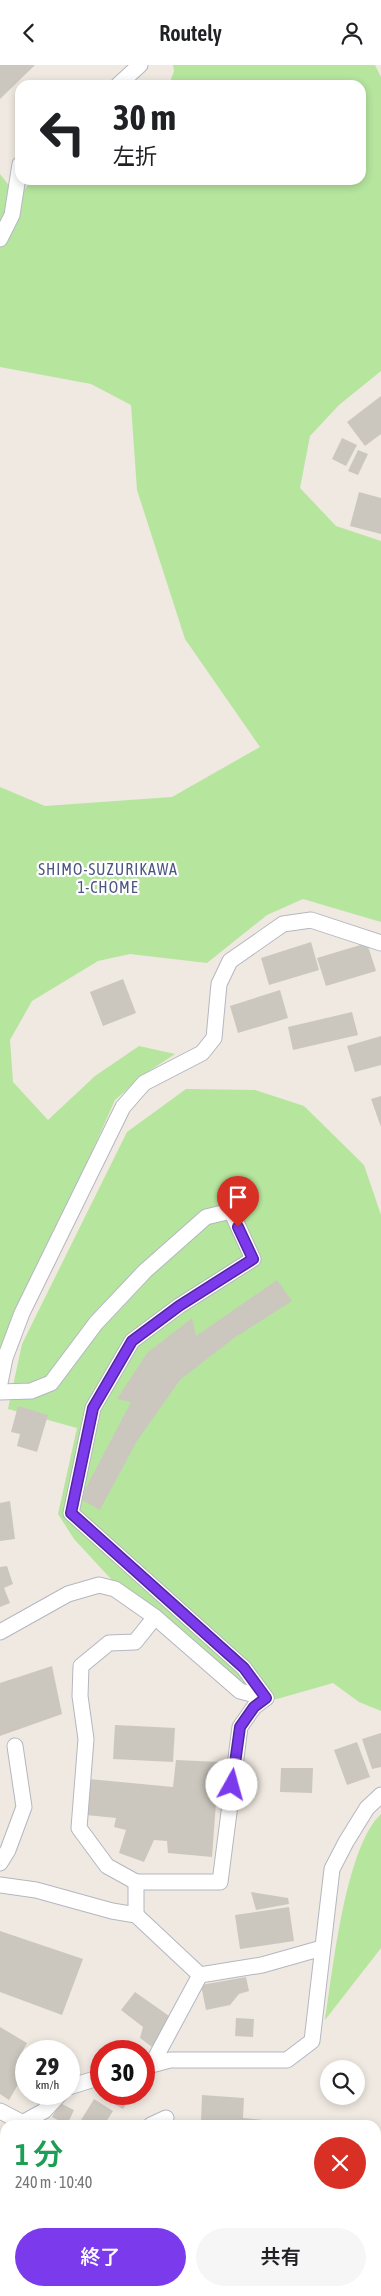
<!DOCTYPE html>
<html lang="ja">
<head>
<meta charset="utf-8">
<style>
	body { margin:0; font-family:"Asap Condensed","Noto Sans JP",sans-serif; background:#f6f6f6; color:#202124; height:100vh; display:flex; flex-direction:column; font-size:19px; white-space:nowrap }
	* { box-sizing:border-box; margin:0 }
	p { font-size:16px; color:#757577 }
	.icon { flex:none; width:28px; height:28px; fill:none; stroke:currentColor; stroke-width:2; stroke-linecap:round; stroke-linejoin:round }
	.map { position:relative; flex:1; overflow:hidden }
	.details { position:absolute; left:0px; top:2055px; width:381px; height:176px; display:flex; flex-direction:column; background:#fff; border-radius:15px 15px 0 0; box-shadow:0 2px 8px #0003 }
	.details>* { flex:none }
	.top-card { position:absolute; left:15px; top:15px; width:351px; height:105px; border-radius:15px; box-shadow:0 2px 8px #0003; background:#fff; color:#202124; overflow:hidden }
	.controls { position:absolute; left:320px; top:1995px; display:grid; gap:10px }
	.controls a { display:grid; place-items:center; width:45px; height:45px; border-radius:50%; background:#fff; box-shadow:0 2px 8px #0003; font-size:25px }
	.speed { position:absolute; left:15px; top:1975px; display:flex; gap:10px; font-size:25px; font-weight:700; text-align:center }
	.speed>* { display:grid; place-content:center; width:65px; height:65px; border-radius:50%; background:#fff; box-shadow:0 2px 8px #0003; line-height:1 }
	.speed small { font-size:12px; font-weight:400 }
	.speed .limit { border:8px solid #d22; background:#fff; color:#111 }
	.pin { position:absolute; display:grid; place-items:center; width:42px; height:42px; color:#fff; margin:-51px -21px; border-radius:50% 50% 50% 0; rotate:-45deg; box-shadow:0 0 5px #0007 }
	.pin .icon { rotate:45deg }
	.me { position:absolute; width:55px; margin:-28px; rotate:7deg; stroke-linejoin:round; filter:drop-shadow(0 0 4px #0008) }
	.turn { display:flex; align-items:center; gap:18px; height:105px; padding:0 15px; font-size:22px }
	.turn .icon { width:65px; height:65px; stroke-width:2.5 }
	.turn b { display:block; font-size:35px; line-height:42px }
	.round { display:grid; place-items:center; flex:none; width:52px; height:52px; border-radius:26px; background:#f6f6f6 }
	.headline { display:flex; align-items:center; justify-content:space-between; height:85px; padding:0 15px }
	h1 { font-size:30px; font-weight:600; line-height:38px; color:#1e9e55 }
	.action { display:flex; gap:10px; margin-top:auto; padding:10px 15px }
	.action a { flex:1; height:58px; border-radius:30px; background:#7c3aed; color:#fff; font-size:20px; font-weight:600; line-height:58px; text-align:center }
	.action a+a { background:#f6f6f6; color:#202124 }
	header { display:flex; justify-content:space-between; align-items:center; height:65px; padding:0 15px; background:#fff; font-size:22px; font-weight:600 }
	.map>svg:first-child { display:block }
	.green { fill:#b6e59e }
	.building { fill:#cbc7bf }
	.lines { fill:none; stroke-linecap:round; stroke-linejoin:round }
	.minor-casing { stroke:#b4b7c1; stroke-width:17 }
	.primary-casing { stroke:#c9c9c9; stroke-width:27 }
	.minor { stroke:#fff; stroke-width:15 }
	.primary { stroke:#f2d163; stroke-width:25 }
	.route-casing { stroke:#51269a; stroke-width:12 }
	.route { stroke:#7c3aed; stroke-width:9 }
	.labels { text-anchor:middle; stroke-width:4.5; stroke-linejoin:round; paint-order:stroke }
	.neighbourhood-label { font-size:16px; letter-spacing:1px; fill:#4d5680; stroke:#fff }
</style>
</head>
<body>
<header><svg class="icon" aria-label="back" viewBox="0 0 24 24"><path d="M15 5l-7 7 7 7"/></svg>Routely<svg class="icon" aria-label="person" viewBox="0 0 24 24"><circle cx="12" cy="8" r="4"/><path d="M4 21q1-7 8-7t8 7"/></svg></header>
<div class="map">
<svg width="381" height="2231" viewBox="0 0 381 2231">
	<rect width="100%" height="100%" fill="#efe9e1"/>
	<g class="green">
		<polygon points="173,0 375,0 381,12 381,306 339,340 310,371 300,423 336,461 381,476 381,857 303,834 267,850 207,898 130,889 98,896 32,936 10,975 13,1017 48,1055 95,1011 139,981 175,989 146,1008 115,1035 74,1127 13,1248 0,1287 0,722 45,741 172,732 260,682 185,574 137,425 131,340 91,319 0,302 0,109 19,133 31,115 361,115 361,20 169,20 174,6"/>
		<polygon points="186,1024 255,1025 304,1041 364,1100 381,1150 381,1646 359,1637 333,1618 277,1634 234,1631 130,1541 123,1527 74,1474 58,1449 77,1363 8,1344 22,1279 127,1067"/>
		<path d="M381,1749V1883L325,1955C333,1905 345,1783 381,1749Z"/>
	</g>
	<g class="building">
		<polygon points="0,0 35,0 0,34"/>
		<polygon points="381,331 381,369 365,381 347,357"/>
		<polygon points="342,373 357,380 346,401 332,394"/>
		<polygon points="358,385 368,389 358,410 348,406"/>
		<polygon points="359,427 381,433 381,469 350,461"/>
		<polygon points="311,877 319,905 269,920 261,893"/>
		<polygon points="367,878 376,906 326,921 317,893"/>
		<polygon points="123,914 136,948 103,961 90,927"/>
		<polygon points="280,925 288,953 238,968 230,941"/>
		<polygon points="352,947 358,970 293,985 288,962"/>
		<polygon points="381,971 381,1000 355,1007 347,981"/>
		<polygon points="381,1031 381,1062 371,1034"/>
		<polygon points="277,1215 292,1236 234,1273 180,1315 137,1376 100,1445 80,1434 131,1337 117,1334 147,1288 192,1253 196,1271"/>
		<polygon points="18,1341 48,1350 37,1387 17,1381 20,1369 11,1367"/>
		<polygon points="10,1436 15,1474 0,1476 0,1438"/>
		<polygon points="7,1501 13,1519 4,1523 10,1538 0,1542 0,1502"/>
		<polygon points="52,1601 62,1649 0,1671 0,1618"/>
		<polygon points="115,1660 175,1663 173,1697 113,1694"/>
		<polygon points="381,1668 381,1702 372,1704 362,1674"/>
		<polygon points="357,1677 370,1712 347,1720 334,1685"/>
		<polygon points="176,1695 219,1697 212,1792 168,1788 167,1776 154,1775 144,1797 119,1788 126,1765 114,1762 116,1753 86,1750 89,1714 173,1722"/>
		<polygon points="281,1703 313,1703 312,1728 280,1727"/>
		<polygon points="251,1827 288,1833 289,1839 256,1845"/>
		<polygon points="289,1842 294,1876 240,1884 235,1850"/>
		<polygon points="0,1866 83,1894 62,1950 0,1927"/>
		<polygon points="246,1912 249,1926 239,1929 230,1940 206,1945 201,1920"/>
		<polygon points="135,1927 172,1953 160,1967 165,1973 156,1985 140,1973 143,1962 121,1945"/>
		<polygon points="236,1953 254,1954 253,1972 235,1971"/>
		<polygon points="0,1962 27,1978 17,1996 26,2002 26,2006 9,2035 0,2029"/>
		<polygon points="113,2029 130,2029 132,2030 123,2044 109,2036"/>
		<polygon points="202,2030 244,2033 243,2053 263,2055 263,2060 202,2060 201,2057"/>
		<polygon points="94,2034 113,2046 104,2060 78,2060"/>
		<polygon points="60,2038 74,2045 67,2060 52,2052"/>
		<polygon points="376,2094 381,2097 381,2180 376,2176"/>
		<polygon points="182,2226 210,2226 208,2231 192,2231"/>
	</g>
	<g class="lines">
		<g class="minor-casing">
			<g id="minor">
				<polyline points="118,20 140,0"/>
				<polyline points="0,174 12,150 20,99"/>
				<polyline points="0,1318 5,1293 22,1248 123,1042 144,1018 202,988 214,973 219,919 230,896 283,859 311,855 381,878"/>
				<polyline points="0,1327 31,1326 51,1318 96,1258 145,1206 206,1152 231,1146 253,1194 179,1241 132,1276 93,1343 71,1448 244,1603 266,1633"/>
				<polyline points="0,1567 68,1529 99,1520 115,1524 155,1552 240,1626 266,1633 254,1642 240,1662 220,1817 136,1817 136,1850"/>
				<polyline points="0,1798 8,1785 24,1742 15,1681"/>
				<polyline points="136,1817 107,1801 79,1763 86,1674 80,1631 81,1601 109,1578 135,1577 155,1552"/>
				<polyline points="0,1820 36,1825 112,1846 136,1850 200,1910 262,1900 322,1883"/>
				<polyline points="152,1999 200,1910"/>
				<polyline points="144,2002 170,1995 287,1995 312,1976 332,1804 346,1777 367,1743 381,1730"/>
				<polyline points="69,2022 101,2012"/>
				<polyline points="0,2046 27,2060"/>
				<polyline points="22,2058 44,2046 60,2029"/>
				<polyline points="151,2060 166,2053"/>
				<polyline points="376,2088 381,2090"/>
				<polyline points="0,2115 5,2115"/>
				<polyline points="0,2158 5,2159"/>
				<polyline points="376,2208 381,2199"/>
				<polyline points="376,2225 381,2228"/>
				<polyline points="73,2226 76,2231"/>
				<polyline points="301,2226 311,2231"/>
				<polyline points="222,2231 228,2226"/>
			</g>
		</g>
		<g class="primary-casing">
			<g id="primary">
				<polyline points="0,2080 5,2083"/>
				<polyline points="328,2226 338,2231"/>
			</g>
		</g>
		<use href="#minor" class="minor"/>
		<use href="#primary" class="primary"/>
	</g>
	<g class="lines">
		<g class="route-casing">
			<polyline id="route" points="232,1720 240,1662 254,1642 266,1633 244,1603 71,1448 93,1343 132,1276 179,1241 253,1194 238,1162"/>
		</g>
		<use href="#route" class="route"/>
	</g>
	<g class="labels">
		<g class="neighbourhood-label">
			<text x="108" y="810">SHIMO-SUZURIKAWA<tspan x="108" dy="18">1-CHOME</tspan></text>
		</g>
	</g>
</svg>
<div class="controls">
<a><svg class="icon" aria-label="search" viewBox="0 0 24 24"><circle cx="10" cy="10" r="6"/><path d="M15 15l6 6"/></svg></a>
</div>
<div class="speed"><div>29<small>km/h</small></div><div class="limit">30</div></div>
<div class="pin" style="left:238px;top:1162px;background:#d93025"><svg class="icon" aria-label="arrive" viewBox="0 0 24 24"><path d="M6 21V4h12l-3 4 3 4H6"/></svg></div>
<svg class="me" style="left:232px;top:1720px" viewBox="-20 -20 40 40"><circle r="19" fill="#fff"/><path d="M0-13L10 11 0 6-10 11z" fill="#7c3aed"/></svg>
<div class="top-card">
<div class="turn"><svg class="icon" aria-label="left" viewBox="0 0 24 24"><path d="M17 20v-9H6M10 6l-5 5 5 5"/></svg><div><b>30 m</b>左折</div></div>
</div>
<section class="details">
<div class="headline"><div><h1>1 分</h1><p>240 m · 10:40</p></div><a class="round" style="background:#d93025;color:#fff"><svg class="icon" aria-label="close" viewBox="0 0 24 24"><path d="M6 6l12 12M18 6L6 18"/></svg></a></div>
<div class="action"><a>終了</a><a>共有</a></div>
</section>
</div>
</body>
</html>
